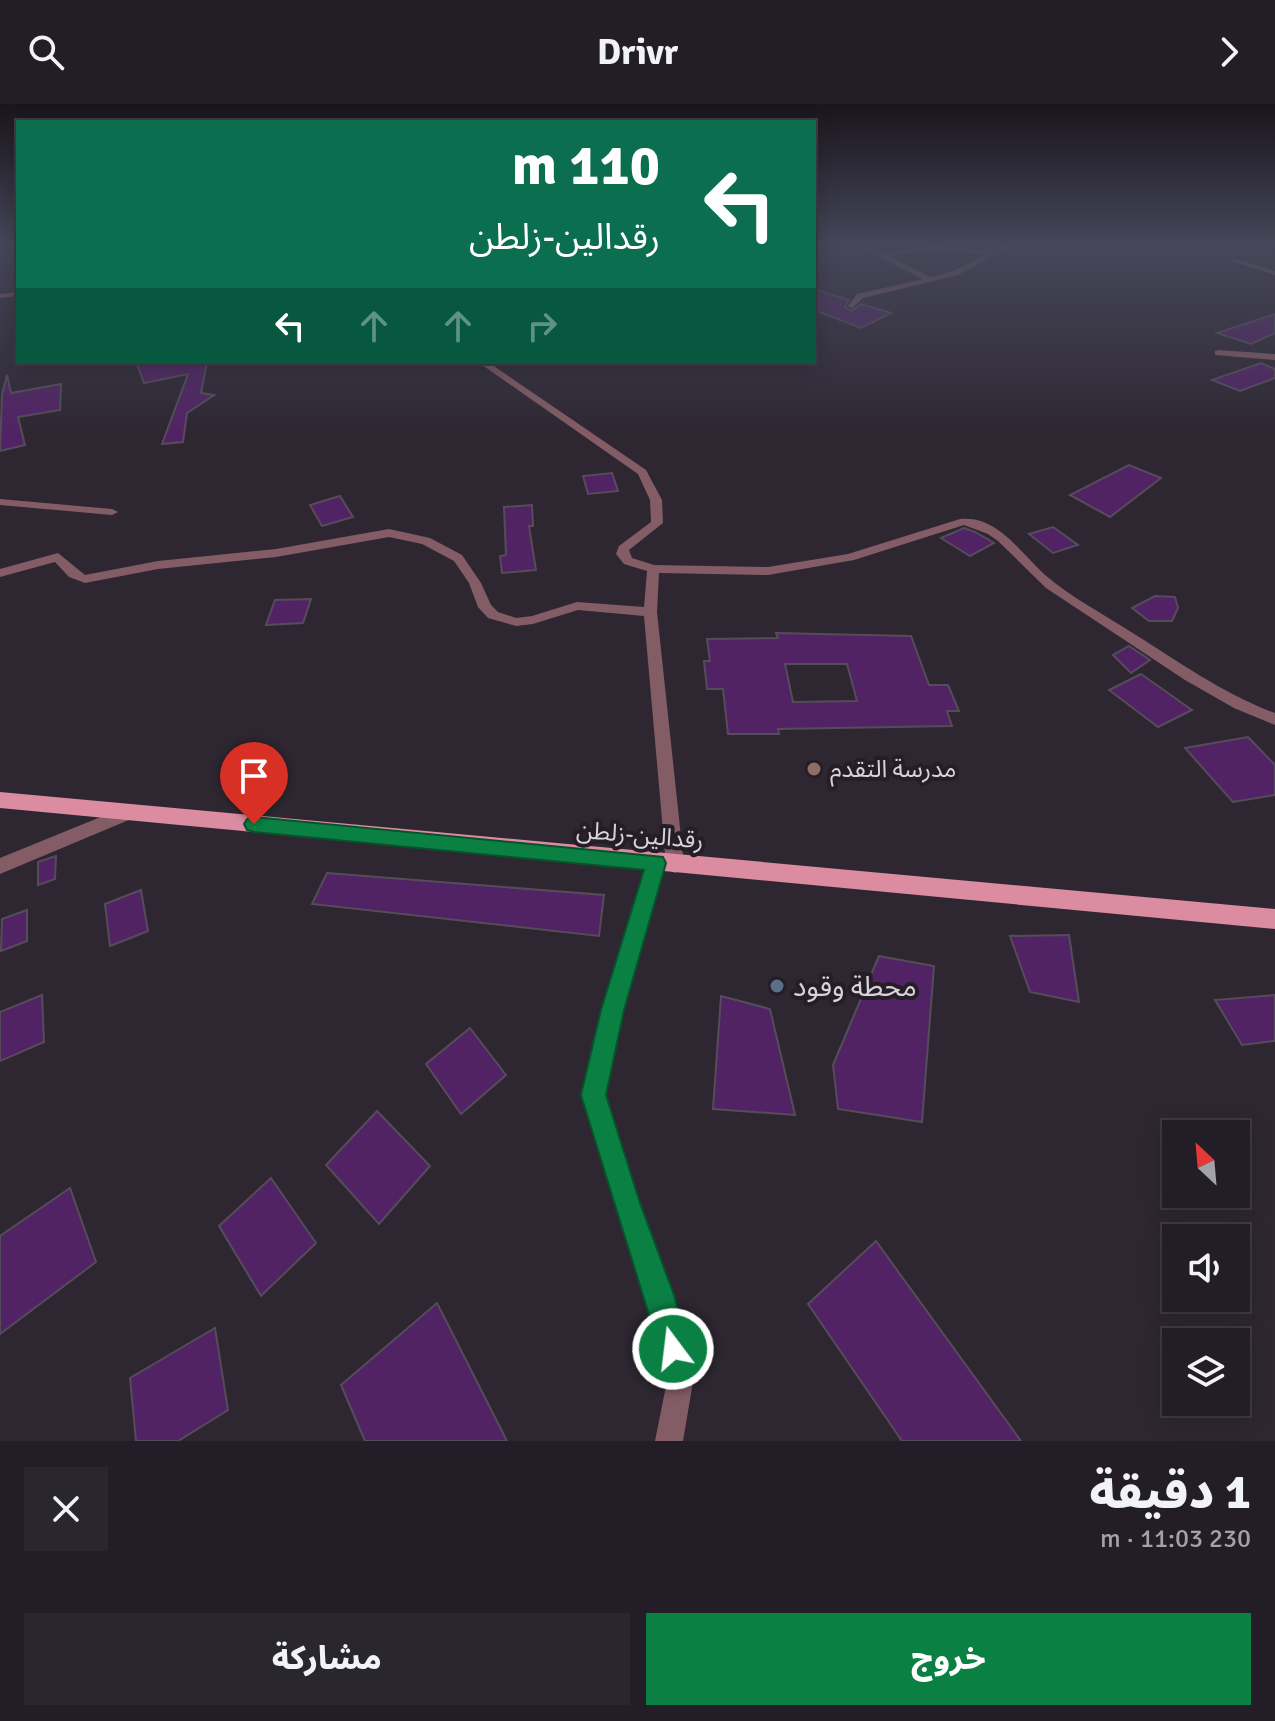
<!DOCTYPE html>
<html lang="ar">
<head>
<meta charset="utf-8">
<style>
	body { margin:0; font-family:Signika,"Noto Sans Arabic",sans-serif; background:#2a262e; color:#f1f3f6; direction:rtl; height:100vh; display:flex; flex-direction:column; font-size:30px; white-space:nowrap }
	* { box-sizing:border-box; margin:0 }
	p { font-size:26px; color:#a2a2a7 }
	.icon { flex:none; width:44px; height:44px; fill:none; stroke:currentColor; stroke-width:2; stroke-linecap:round; stroke-linejoin:round }
	.map { position:relative; height:1337px; overflow:hidden; direction:ltr }
	.details { display:flex; flex-direction:column; background:#221d26; flex:1 }
	.details>* { flex:none }
	.guide { position:absolute; left:16px; top:16px; width:800px; height:244px; border-radius:0px; box-shadow:0 4px 20px #0003,0 0 0 2px #3f3b43; direction:rtl; background:#0b6e4f; color:#fff; overflow:hidden }
	.needle { width:52px; rotate:334deg }
	.controls { position:absolute; left:1162px; top:1016px; display:grid; gap:16px }
	.controls a { display:grid; place-items:center; width:88px; height:88px; border-radius:0px; background:#221d26; box-shadow:0 4px 20px #0003,0 0 0 2px #3f3b43; font-size:40px }
	.pin { position:absolute; display:grid; place-items:center; width:68px; height:68px; color:#fff; margin:-82px -34px; border-radius:50% 50% 50% 0; rotate:-45deg; box-shadow:0 0 8px #0007 }
	.pin .icon { rotate:45deg }
	.me { position:absolute; width:88px; margin:-44px; rotate:345deg; stroke-linejoin:round; filter:drop-shadow(0 0 6px #0008) }
	.turn { display:flex; align-items:center; gap:28px; height:168px; padding:0 24px; font-size:36px }
	.turn .icon { width:104px; height:104px; stroke-width:2.5 }
	.turn b { display:block; font-size:56px; line-height:68px }
	.lanes { display:flex; align-items:center; height:76px; padding:0 24px; background:#0003; justify-content:center; gap:40px; direction:ltr }
	.lanes .off { opacity:.35 }
	.round { display:grid; place-items:center; flex:none; width:84px; height:84px; border-radius:0px; background:#2a262e }
	.head { display:flex; align-items:center; justify-content:space-between; height:136px; padding:0 24px }
	h1 { font-size:48px; font-weight:800; line-height:60px }
	.action { display:flex; gap:16px; margin-top:auto; padding:16px 24px }
	.action a { flex:1; height:92px; border-radius:0px; background:#0b8043; color:#fff; font-size:32px; font-weight:800; line-height:92px; text-align:center }
	.action a+a { background:#2a262e; color:#f1f3f6 }
	header { display:flex; justify-content:space-between; align-items:center; height:104px; padding:0 24px; background:#221d26; font-size:36px; font-weight:800 }
	.map>svg:first-child { display:block }
	.building { fill:#512364; stroke:#554c59; stroke-width:2; fill-rule:evenodd }
	.lines { fill:none; stroke-linecap:round; stroke-linejoin:round }
	.minor { fill:#835c65; fill-rule:evenodd }
	.primary { fill:#db8ca0; fill-rule:evenodd }
	.route { fill:#0b8043; stroke:#07532c; stroke-width:2 }
	.education-dot { fill:#8d6e63; stroke:#251d28; stroke-width:3 }
	.service-dot { fill:#5c6f8a; stroke:#251d28; stroke-width:3 }
	.labels { text-anchor:middle; stroke-width:8; stroke-linejoin:round; paint-order:stroke }
	.poi-label { font-size:24px; fill:#d8d3db; stroke:#251d28; text-anchor:start }
	.street-label { font-size:24px; fill:#d8d3db; stroke:#251d28 }
	.near-poi-label { font-size:28px; fill:#d8d3db; stroke:#251d28; text-anchor:start }
</style>
</head>
<body>
<header><svg class="icon" aria-label="forward" viewBox="0 0 24 24"><path d="M9 5l7 7-7 7"/></svg>Drivr<svg class="icon" aria-label="search" viewBox="0 0 24 24"><circle cx="10" cy="10" r="6"/><path d="M15 15l6 6"/></svg></header>
<div class="map">
<svg width="1275" height="1337" viewBox="0 0 1275 1337">
	<rect width="100%" height="100%" fill="#2e2732"/>
	<g class="building">
		<polygon points="814,185 849,196 845,203 851,207 861,200 891,209 861,224 814,206"/>
		<polygon points="1275,210 1275,229 1251,240 1217,229"/>
		<polygon points="136,258 207,258 201,289 214,291 187,309 183,338 162,340 188,270 144,279"/>
		<polygon points="1261,259 1275,265 1275,274 1240,287 1212,276"/>
		<polygon points="7,271 11,289 61,280 60,306 18,313 25,341 0,347 2,291"/>
		<polygon points="1129,361 1161,374 1110,413 1070,391"/>
		<polygon points="612,369 618,387 588,390 583,372"/>
		<polygon points="340,392 353,413 322,422 310,401"/>
		<polygon points="532,401 533,422 529,422 536,466 502,469 500,452 506,451 504,403"/>
		<polygon points="1053,423 1078,441 1053,449 1029,430"/>
		<polygon points="964,424 975,428 994,439 970,452 941,434"/>
		<polygon points="1155,492 1175,493 1178,504 1172,517 1149,517 1132,504"/>
		<polygon points="311,495 303,519 266,521 275,496"/>
		<path d="M776,529L911,532L929,581H948L959,607H947L952,622L778,625L779,630H728L723,585H707L704,557H710L707,535L778,534ZM785,560H847L857,597L793,598Z"/>
		<polygon points="1129,542 1150,556 1131,569 1113,551"/>
		<polygon points="1141,570 1192,606 1158,623 1109,586"/>
		<polygon points="1248,633 1275,661 1275,691 1233,698 1185,644"/>
		<polygon points="56,752 55,775 38,781 38,758"/>
		<polygon points="327,769 604,791 599,832 312,800"/>
		<polygon points="141,786 148,827 110,842 105,800"/>
		<polygon points="27,806 27,837 1,847 2,815"/>
		<polygon points="1069,831 1079,898 1030,888 1010,832"/>
		<polygon points="879,852 934,862 922,1018 838,1005 833,961"/>
		<polygon points="42,891 44,938 0,957 0,908"/>
		<polygon points="1275,891 1275,937 1242,941 1215,896"/>
		<polygon points="721,892 770,905 795,1011 713,1005"/>
		<polygon points="470,924 506,971 461,1010 426,960"/>
		<polygon points="377,1007 430,1062 379,1120 326,1061"/>
		<polygon points="271,1074 316,1139 261,1192 219,1122"/>
		<polygon points="70,1084 96,1158 0,1230 0,1132"/>
		<polygon points="876,1137 1021,1337 902,1337 808,1200"/>
		<polygon points="437,1199 507,1337 365,1337 341,1281"/>
		<polygon points="215,1224 228,1306 178,1337 136,1337 130,1274"/>
	</g>
	<g class="lines">
		<g class="minor">
			<path d="M858,142H866L884,149L931,142L994,146L1002,142H1010L958,171L863,194L852,204L848,202L857,190L923,175ZM931,146L987,150L953,167L930,173L890,152Z"/>
			<polygon points="1233,154 1275,167 1275,171 1231,157"/>
			<polygon points="18,188 18,192 0,194 0,190"/>
			<polygon points="1218,246 1275,250 1275,256 1215,251 1215,247"/>
			<path d="M478,258H488L646,366L662,396L663,419L629,446L632,454L654,461L768,463L848,450L960,415C997,411 1020,448 1044,470C1070,493 1102,509 1131,528C1178,557 1223,590 1275,609V621L1234,604L1185,576L1046,484L998,437L988,430L964,421L854,456L768,471L659,469L657,508L684,761L681,766L675,769L669,766L666,761L644,512L578,506L533,520L516,522L488,514L478,503L469,479L454,457L422,440L389,433L276,453L158,465L85,479L69,473L55,458L0,473V465L58,449L85,471L158,457L276,445L389,425L430,434L462,451L481,479L491,501L498,508L516,514L532,512L577,498L644,503L647,467L624,460L616,450L619,442L651,418L650,396L638,370Z"/>
			<polygon points="0,395 112,405 118,408 112,411 0,401"/>
			<polygon points="130,701 136,703 138,708 136,713 0,770 0,754"/>
			<polygon points="656,751 662,754 665,759 622,906 605,991 638,1099 672,1191 694,1272 683,1337 655,1337 668,1272 646,1191 614,1099 583,991 602,906 647,759 650,754"/>
		</g>
		<polygon class="primary" points="0,688 1275,805 1275,825 0,704"/>
	</g>
	<linearGradient id="sky" x2="0" y2="1"><stop stop-color="#19151c"/><stop offset="0.43" stop-color="#46475a"/><stop offset="1" stop-color="#46475a" stop-opacity="0"/></linearGradient>
	<rect width="1275" height="329" fill="url(#sky)"/>
	<polygon class="route" points="254,713 663,753 666,759 624,906 606,991 640,1099 674,1191 688,1245 684,1256 673,1260 663,1256 581,991 601,906 644,766 254,728 247,726 244,720 247,715"/>
	<circle class="education-dot" cx="814" cy="665" r="8"/>
	<circle class="service-dot" cx="777" cy="882" r="8"/>
	<g class="labels">
		<g class="poi-label">
			<text x="830" y="673">مدرسة التقدم</text>
		</g>
		<g class="street-label">
			<text transform="translate(640 731) rotate(5)" y="8">رقدالين-زلطن</text>
		</g>
		<g class="near-poi-label">
			<text x="793" y="892">محطة وقود</text>
		</g>
	</g>
</svg>
<div class="controls">
<a><svg class="needle" viewBox="-14 -14 28 28"><path d="M0-13l5 13h-10z" fill="#e53935"/><path d="M0 13l5-13h-10z" fill="#a2a2a7"/></svg></a>
<a><svg class="icon" aria-label="sound" viewBox="0 0 24 24"><path d="M4 9h4l5-4v14l-5-4H4zM17 9q2 3 0 6"/></svg></a>
<a><svg class="icon" aria-label="layers" viewBox="0 0 24 24"><path d="M12 4l9 5-9 5-9-5zM3 14l9 5 9-5"/></svg></a>
</div>
<div class="pin" style="left:254px;top:720px;background:#d93025"><svg class="icon" aria-label="arrive" viewBox="0 0 24 24"><path d="M6 21V4h12l-3 4 3 4H6"/></svg></div>
<svg class="me" style="left:673px;top:1245px" viewBox="-20 -20 40 40"><circle r="17" fill="#0b8043" stroke="#fff" stroke-width="3"/><path d="M0-11L8 9 0 5-8 9z" fill="#fff"/></svg>
<div class="guide">
<div class="turn"><svg class="icon" aria-label="left" viewBox="0 0 24 24"><path d="M17 20v-9H6M10 6l-5 5 5 5"/></svg><div><b>110 m</b>رقدالين-زلطن</div></div>
<div class="lanes"><svg class="icon" aria-label="left" viewBox="0 0 24 24"><path d="M17 20v-9H6M10 6l-5 5 5 5"/></svg><svg class="icon off" aria-label="ahead" viewBox="0 0 24 24"><path d="M12 20V5M6 11l6-6 6 6"/></svg><svg class="icon off" aria-label="ahead" viewBox="0 0 24 24"><path d="M12 20V5M6 11l6-6 6 6"/></svg><svg class="icon off" aria-label="right" viewBox="0 0 24 24"><path d="M7 20v-9h11M14 6l5 5-5 5"/></svg></div>
</div>
</div>
<section class="details">
<div class="head"><div><h1>1 دقيقة</h1><p>230 m · 11:03</p></div><a class="round"><svg class="icon" aria-label="close" viewBox="0 0 24 24"><path d="M6 6l12 12M18 6L6 18"/></svg></a></div>
<div class="action"><a>خروج</a><a>مشاركة</a></div>
</section>
</body>
</html>
